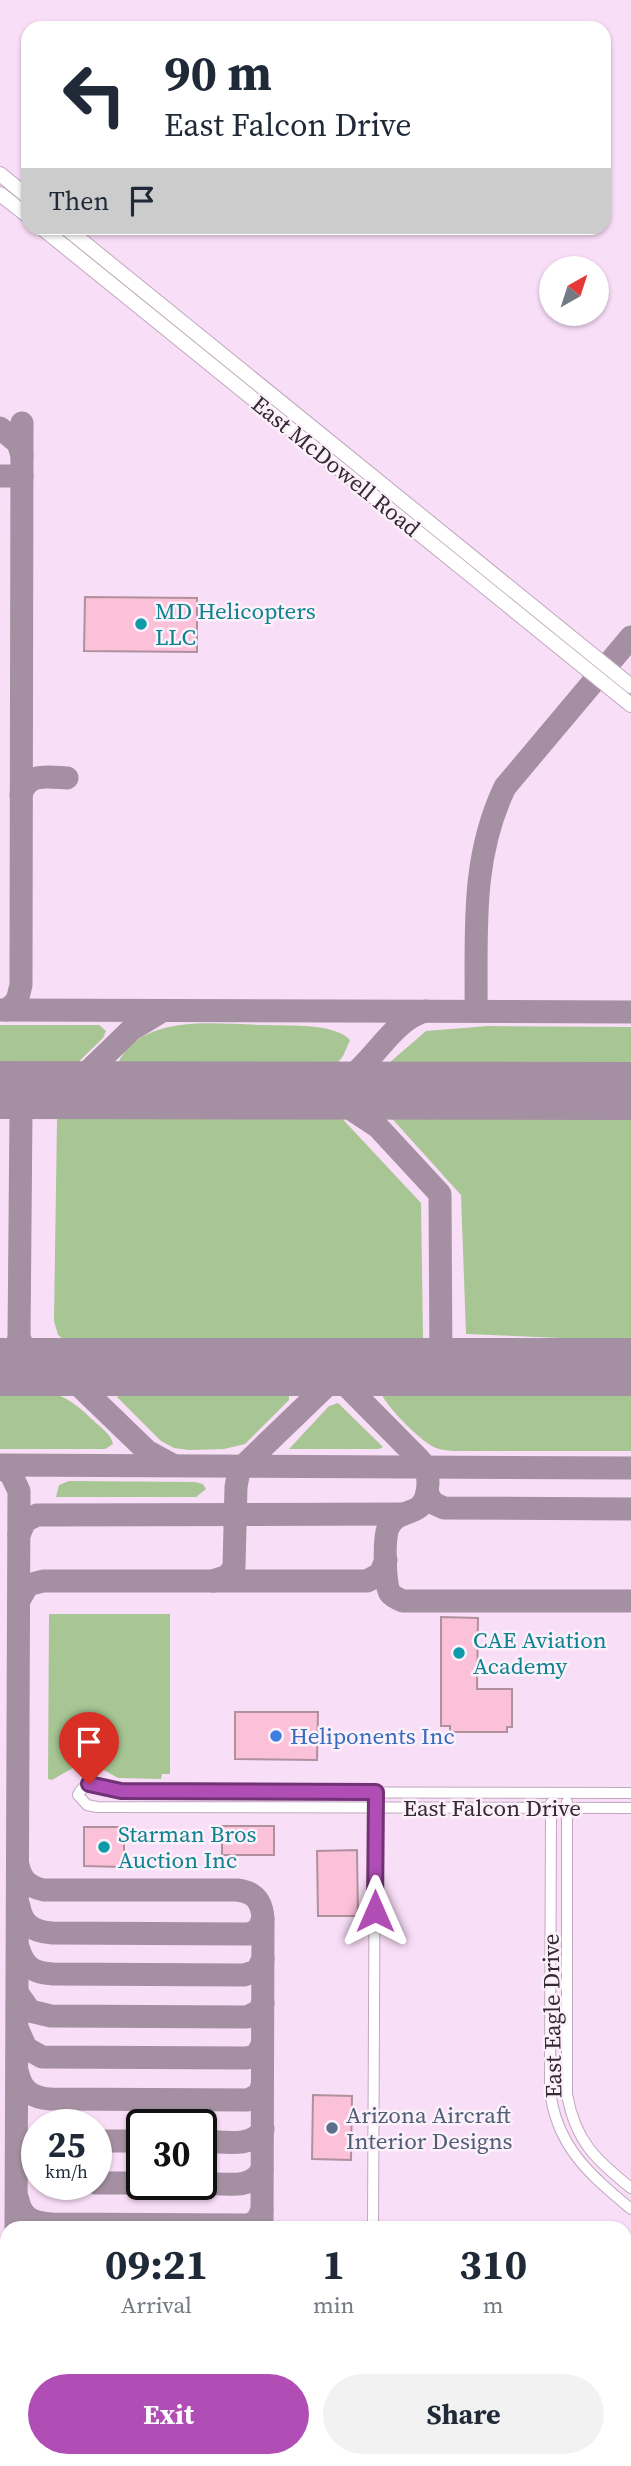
<!DOCTYPE html>
<html lang="en">
<head>
<meta charset="utf-8">
<style>
	body { margin:0; font-family:"Source Serif 4",serif; background:#f2f2f3; color:#1f2937; height:100vh; display:flex; flex-direction:column; font-size:26px; white-space:nowrap }
	* { box-sizing:border-box; margin:0 }
	p { font-size:23px; color:#747a83 }
	.icon { flex:none; width:38px; height:38px; fill:none; stroke:currentColor; stroke-width:2; stroke-linecap:round; stroke-linejoin:round }
	.map { position:relative; flex:1; overflow:hidden }
	.panel { position:absolute; left:0px; top:2221px; width:632px; height:247px; display:flex; flex-direction:column; background:#fff; border-radius:21px 21px 0 0; box-shadow:0 2px 5px #0004 }
	.panel>* { flex:none }
	.top-card { position:absolute; left:21px; top:21px; width:590px; height:214px; border-radius:21px; box-shadow:0 2px 5px #0004; background:#fff; color:#1f2937; overflow:hidden }
	.needle { width:46px; rotate:39deg }
	.buttons { position:absolute; left:539px; top:256px; display:grid; gap:14px }
	.buttons a { display:grid; place-items:center; width:70px; height:70px; border-radius:50%; background:#fff; box-shadow:0 2px 5px #0004; font-size:35px }
	.speed { position:absolute; left:21px; top:2109px; display:flex; gap:14px; font-size:35px; font-weight:700; text-align:center }
	.speed>* { display:grid; place-content:center; width:91px; height:91px; border-radius:50%; background:#fff; box-shadow:0 2px 5px #0004; line-height:1 }
	.speed small { font-size:18px; font-weight:400 }
	.speed .limit { border:4px solid #111; border-radius:10px; background:#fff; color:#111 }
	.pin { position:absolute; display:grid; place-items:center; width:60px; height:60px; color:#fff; margin:-72px -30px; border-radius:50% 50% 50% 0; rotate:-45deg; box-shadow:0 0 7px #0007 }
	.pin .icon { rotate:45deg }
	.me { position:absolute; width:77px; margin:-38px; rotate:0deg; stroke-linejoin:round; filter:drop-shadow(0 0 5px #0008) }
	.turn { display:flex; align-items:center; gap:24px; height:147px; padding:0 28px; font-size:32px }
	.turn .icon { width:91px; height:91px; stroke-width:2.5 }
	.turn b { display:block; font-size:49px; line-height:60px }
	.then { display:flex; align-items:center; height:66px; padding:0 28px; background:#0003; gap:14px; font-size:26px }
	.eta { display:flex; justify-content:space-evenly; align-items:center; height:119px; text-align:center }
	.eta b { font-size:42px; font-weight:700; line-height:49px }
	.button { display:flex; gap:14px; margin-top:auto; padding:14px 28px }
	.button a { flex:1; height:80px; border-radius:42px; background:#b04eb6; color:#fff; font-size:28px; font-weight:700; line-height:80px; text-align:center }
	.button a+a { background:#f2f2f3; color:#1f2937 }
	.map>svg:first-child { display:block }
	.green { fill:#a7c694 }
	.lines { fill:none; stroke-linecap:round; stroke-linejoin:round }
	.taxiway { stroke:#a490a2; stroke-width:23 }
	.runway { stroke:#a490a2; stroke-width:58 }
	.building { fill:#fac1d9; stroke:#b1909e; stroke-width:2 }
	.minor-casing { stroke:#c0a7be; stroke-width:12 }
	.secondary-casing { stroke:#c0a7be; stroke-width:16 }
	.minor { stroke:#fff; stroke-width:10 }
	.secondary { stroke:#fff; stroke-width:14 }
	.route-casing { stroke:#723376; stroke-width:18 }
	.route { stroke:#b04eb6; stroke-width:12 }
	.culture-dot { fill:#0f9aa8; stroke:#fcf1fb; stroke-width:2.5 }
	.shop-dot { fill:#3f7fe0; stroke:#fcf1fb; stroke-width:2.5 }
	.service-dot { fill:#5c6f8a; stroke:#fcf1fb; stroke-width:2.5 }
	.labels { text-anchor:middle; stroke-width:5; stroke-linejoin:round; paint-order:stroke }
	.street-label { font-size:23px; fill:#342a33; stroke:#fcf1fb }
	.culture-label { font-size:23px; fill:#0d838f; stroke:#fcf1fb; text-anchor:start }
	.shop-label { font-size:23px; fill:#366cbe; stroke:#fcf1fb; text-anchor:start }
	.service-label { font-size:23px; fill:#4e5e75; stroke:#fcf1fb; text-anchor:start }
</style>
</head>
<body>
<div class="map">
<svg width="631" height="2466" viewBox="0 0 631 2466">
	<rect width="100%" height="100%" fill="#f9def7"/>
	<g class="green">
		<polygon points="0,1025 99,1025 106,1031 103,1038 71,1069 0,1068"/>
		<path d="M268,1025C290,1026 335,1023 350,1040L343,1056L332,1070L124,1069L117,1065C142,1011 219,1025 268,1025Z"/>
		<polygon points="488,1026 631,1027 631,1070 382,1069 426,1031"/>
		<polygon points="75,1111 336,1112 421,1203 423,1338 68,1343 58,1335 54,1321 57,1120 62,1114"/>
		<polygon points="386,1112 631,1112 631,1341 466,1334 461,1195"/>
		<path d="M0,1392C50,1392 59,1386 96,1423C103,1429 111,1435 113,1444L105,1449H0Z"/>
		<polygon points="285,1392 289,1394 289,1400 245,1444 224,1449 189,1450 174,1448 161,1441 117,1397 122,1393"/>
		<path d="M387,1393L631,1395V1451H453C447,1450 441,1450 436,1448C422,1443 388,1408 382,1395Z"/>
		<polygon points="338,1403 383,1447 379,1449 289,1449 329,1406"/>
		<polygon points="69,1481 195,1482 203,1484 206,1489 196,1497 56,1497 59,1485"/>
		<polygon points="49,1614 170,1614 170,1774 162,1774 161,1779 118,1778 95,1765 78,1765 52,1780 48,1779"/>
	</g>
	<g class="lines">
		<g class="taxiway">
			<polyline points="0,428 18,443 22,455"/>
			<polyline points="0,476 22,476"/>
			<path d="M21,795C27,772 48,777 67,778"/>
			<polyline points="0,1010 631,1012"/>
			<polyline points="7,1010 17,1001 21,985 22,423"/>
			<path d="M476,1011C477,933 470,860 505,787L631,637"/>
			<polyline points="69,1090 131,1030 159,1013"/>
			<polyline points="322,1090 378,1127 440,1194 441,1367"/>
			<path d="M322,1090C368,1082 384,1022 426,1011"/>
			<polyline points="0,1092 12,1098 21,1112"/>
			<polyline points="19,1338 30,1359 38,1363 60,1367 147,1451 171,1464"/>
			<polyline points="0,1362 16,1351 19,1338 21,1112 35,1094 50,1090"/>
			<path d="M328,1367L419,1459C426,1467 428,1473 428,1483C427,1522 399,1504 388,1528C384,1538 384,1584 390,1593C393,1597 398,1599 403,1601H631"/>
			<polyline points="0,1465 631,1468"/>
			<polyline points="0,1467 11,1474 19,1491 16,2228"/>
			<polyline points="427,1493 433,1503 444,1508 631,1509"/>
			<polyline points="19,1535 25,1521 37,1515 404,1514"/>
			<polyline points="213,1581 228,1576 234,1567 236,1487 239,1470 346,1367"/>
			<polyline points="19,1600 28,1585 43,1581 367,1581 380,1574 386,1560"/>
			<path d="M18,1865C21,1880 29,1887 44,1890H237C255,1892 262,1901 263,1919L262,2228"/>
			<path d="M19,1906C22,1925 34,1932 52,1933L249,1934L258,1930L263,1919"/>
			<path d="M18,1947C24,1967 33,1973 53,1974L244,1975L257,1971L263,1959"/>
			<polyline points="18,1994 30,2011 51,2016 247,2017 259,2011 263,2003"/>
			<polyline points="18,2030 26,2048 42,2057 247,2058 257,2055 262,2045"/>
			<path d="M18,2074C22,2092 34,2098 51,2099L248,2100L259,2094L262,2086"/>
			<polyline points="96,2141 142,2141"/>
			<path d="M201,2141C220,2141 253,2149 263,2129"/>
			<polyline points="96,2183 142,2183"/>
			<path d="M201,2183C220,2183 254,2191 262,2169"/>
			<path d="M18,2200C22,2219 34,2223 52,2224L248,2225L257,2221L262,2210"/>
			<polyline points="0,2262 5,2256 1,2271 7,2288"/>
			<polyline points="0,2340 7,2346"/>
			<polyline points="0,2397 7,2402"/>
			<polyline points="0,2452 7,2458"/>
			<polyline points="78,2460 85,2466"/>
			<polyline points="149,2460 156,2466"/>
			<polyline points="218,2460 225,2466"/>
			<polyline points="290,2460 297,2466"/>
		</g>
		<g class="runway">
			<polyline points="0,1090 631,1091"/>
			<polyline points="0,1367 631,1367"/>
		</g>
	</g>
	<g class="building">
		<polygon points="85,597 197,598 197,652 84,651"/>
		<polygon points="441,1617 478,1618 477,1689 512,1689 512,1727 507,1727 507,1732 450,1732 450,1726 441,1726"/>
		<polygon points="235,1712 318,1712 317,1760 235,1759"/>
		<rect x="222" y="1826" width="52" height="29"/>
		<polygon points="84,1827 124,1827 124,1867 84,1866"/>
		<polygon points="357,1850 358,1916 318,1916 317,1851"/>
		<polygon points="313,2095 352,2096 351,2160 312,2159"/>
	</g>
	<g class="lines">
		<g class="minor-casing">
			<g id="minor">
				<path d="M631,1793L121,1792C106,1789 86,1776 78,1795L87,1805L97,1807L631,1808"/>
				<path d="M567,1802V2094C575,2141 596,2160 631,2188"/>
				<path d="M551,1803L550,2090C556,2146 590,2175 631,2209"/>
				<polyline points="373,2228 375,1802"/>
				<polyline points="625,2409 631,2402"/>
				<polyline points="457,2460 458,2462"/>
				<polyline points="578,2466 582,2460"/>
			</g>
		</g>
		<g class="secondary-casing">
			<g id="secondary">
				<polyline points="0,174 28,197"/>
				<polyline points="0,194 28,216"/>
				<polyline points="42,228 631,705"/>
				<polyline points="66,228 631,686"/>
				<polyline points="625,2365 631,2357"/>
				<polyline points="541,2466 546,2460"/>
			</g>
		</g>
		<use href="#minor" class="minor"/>
		<use href="#secondary" class="secondary"/>
	</g>
	<g class="lines">
		<g class="route-casing">
			<polyline id="route" points="89,1784 121,1791 376,1792 375,1911"/>
		</g>
		<use href="#route" class="route"/>
	</g>
	<g class="culture-dot">
		<circle cx="141" cy="624" r="7"/>
		<circle cx="459" cy="1653" r="7"/>
		<circle cx="104" cy="1847" r="7"/>
	</g>
	<circle class="shop-dot" cx="276" cy="1736" r="7"/>
	<circle class="service-dot" cx="332" cy="2128" r="7"/>
	<g class="labels">
		<g class="street-label">
			<text transform="translate(336 466) rotate(39)" y="8">East McDowell Road</text>
			<text x="492" y="1816">East Falcon Drive</text>
			<text transform="translate(552 2016) rotate(-91)" y="8">East Eagle Drive</text>
		</g>
		<g class="culture-label">
			<text x="155" y="619">MD Helicopters<tspan x="155" dy="26">LLC</tspan></text>
			<text x="473" y="1648">CAE Aviation<tspan x="473" dy="26">Academy</tspan></text>
			<text x="118" y="1842">Starman Bros<tspan x="118" dy="26">Auction Inc</tspan></text>
		</g>
		<g class="shop-label">
			<text x="290" y="1744">Heliponents Inc</text>
		</g>
		<g class="service-label">
			<text x="346" y="2123">Arizona Aircraft<tspan x="346" dy="26">Interior Designs</tspan></text>
		</g>
	</g>
</svg>
<div class="buttons">
<a><svg class="needle" viewBox="-14 -14 28 28"><path d="M0-13l5 13h-10z" fill="#e53935"/><path d="M0 13l5-13h-10z" fill="#747a83"/></svg></a>
</div>
<div class="speed"><div>25<small>km/h</small></div><div class="limit">30</div></div>
<div class="pin" style="left:89px;top:1784px;background:#d93025"><svg class="icon" aria-label="arrive" viewBox="0 0 24 24"><path d="M6 21V4h12l-3 4 3 4H6"/></svg></div>
<svg class="me" style="left:375px;top:1911px" viewBox="-20 -20 40 40"><path d="M0-17L14 15 0 8-14 15z" fill="#b04eb6" stroke="#fff" stroke-width="4"/></svg>
<div class="top-card">
<div class="turn"><svg class="icon" aria-label="left" viewBox="0 0 24 24"><path d="M17 20v-9H6M10 6l-5 5 5 5"/></svg><div><b>90 m</b>East Falcon Drive</div></div>
<div class="then">Then<svg class="icon" aria-label="arrive" viewBox="0 0 24 24"><path d="M6 21V4h12l-3 4 3 4H6"/></svg></div>
</div>
<section class="panel">
<div class="eta">
<div><b>09:21</b><p>Arrival</p></div>
<div><b>1</b><p>min</p></div>
<div><b>310</b><p>m</p></div>
</div>
<div class="button"><a>Exit</a><a>Share</a></div>
</section>
</div>
</body>
</html>
